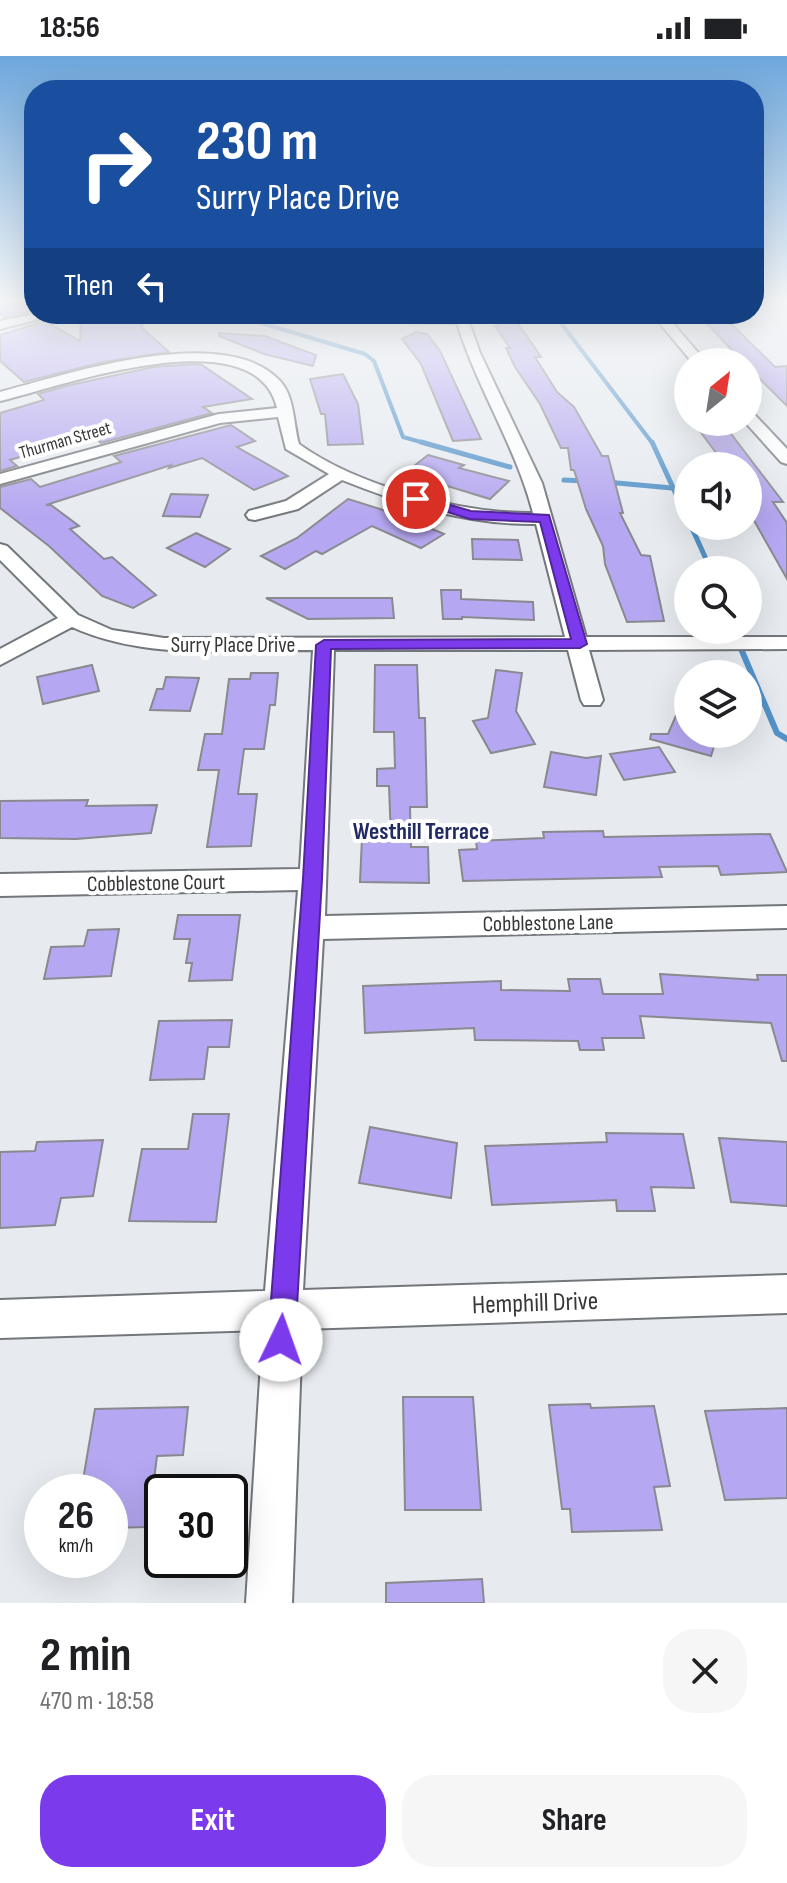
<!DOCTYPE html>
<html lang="en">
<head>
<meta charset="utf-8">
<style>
	body { margin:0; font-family:"Sofia Sans Condensed",sans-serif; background:#f6f6f6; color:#202124; height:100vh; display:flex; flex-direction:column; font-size:30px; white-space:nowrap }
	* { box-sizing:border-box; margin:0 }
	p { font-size:26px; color:#757577 }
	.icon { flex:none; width:44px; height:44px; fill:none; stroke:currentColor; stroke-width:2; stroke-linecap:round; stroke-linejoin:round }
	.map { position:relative; height:1547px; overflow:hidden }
	.panel { display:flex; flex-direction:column; background:#fff; flex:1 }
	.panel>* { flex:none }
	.banner { position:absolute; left:24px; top:24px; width:740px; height:244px; border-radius:32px; box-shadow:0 8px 32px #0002; background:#1a4fa0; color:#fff; overflow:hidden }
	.needle { width:52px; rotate:30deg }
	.fabs { position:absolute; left:674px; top:292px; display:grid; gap:16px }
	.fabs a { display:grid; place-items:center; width:88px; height:88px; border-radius:50%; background:#fff; box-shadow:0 8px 32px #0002; font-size:40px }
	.speed { position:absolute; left:24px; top:1418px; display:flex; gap:16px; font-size:40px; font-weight:700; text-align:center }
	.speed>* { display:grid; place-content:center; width:104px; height:104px; border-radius:50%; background:#fff; box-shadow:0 8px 32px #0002; line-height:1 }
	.speed small { font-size:20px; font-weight:400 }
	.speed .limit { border:4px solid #111; border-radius:12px; background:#fff; color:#111 }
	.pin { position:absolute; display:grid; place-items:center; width:68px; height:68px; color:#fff; margin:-34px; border:4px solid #fff; border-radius:50%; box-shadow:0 2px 8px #0007 }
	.me { position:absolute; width:88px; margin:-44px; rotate:3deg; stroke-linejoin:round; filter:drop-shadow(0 0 6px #0008) }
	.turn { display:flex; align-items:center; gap:28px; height:168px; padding:0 40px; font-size:36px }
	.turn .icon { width:104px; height:104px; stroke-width:2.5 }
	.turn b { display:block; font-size:56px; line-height:68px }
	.then { display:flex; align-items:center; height:76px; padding:0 40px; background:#0003; gap:16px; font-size:30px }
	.round { display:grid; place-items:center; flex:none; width:84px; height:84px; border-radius:32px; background:#f6f6f6 }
	.overview { display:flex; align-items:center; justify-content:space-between; height:136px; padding:0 40px }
	h1 { font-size:48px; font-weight:700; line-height:60px }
	.button { display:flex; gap:16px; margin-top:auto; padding:16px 40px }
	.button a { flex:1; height:92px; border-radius:32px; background:#7c3aed; color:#fff; font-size:32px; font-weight:700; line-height:92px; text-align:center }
	.button a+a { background:#f6f6f6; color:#202124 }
	.status { display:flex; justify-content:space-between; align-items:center; height:56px; padding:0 40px; background:#fff; direction:ltr }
	.status svg { height:22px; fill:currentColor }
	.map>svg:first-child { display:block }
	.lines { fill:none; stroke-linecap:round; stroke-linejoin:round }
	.stream-far2 { stroke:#5493c9; stroke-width:4 }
	.stream-far1 { stroke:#5493c9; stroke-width:5 }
	.stream { stroke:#5493c9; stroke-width:6 }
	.building { fill:#b5a7f1; stroke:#8a898f; stroke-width:2 }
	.minor-casing { stroke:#73767b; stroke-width:4 }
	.minor { fill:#fff; fill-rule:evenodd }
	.route { fill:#7c3aed; stroke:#51269a; stroke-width:2 }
	.labels { text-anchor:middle; stroke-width:8; stroke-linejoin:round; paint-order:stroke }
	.far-street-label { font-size:18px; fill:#363739; stroke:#fff }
	.street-label { font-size:22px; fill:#363739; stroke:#fff }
	.neighbourhood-label { font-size:24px; font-weight:bold; fill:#212a62; stroke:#fff }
	.near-street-label { font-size:26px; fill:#363739; stroke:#fff }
</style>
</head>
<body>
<div class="status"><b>18:56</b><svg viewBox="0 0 49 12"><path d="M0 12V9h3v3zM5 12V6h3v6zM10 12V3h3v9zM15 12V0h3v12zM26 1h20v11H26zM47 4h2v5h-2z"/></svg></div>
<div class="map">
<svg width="787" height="1547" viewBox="0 0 787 1547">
	<rect width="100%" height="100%" fill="#e7ebf0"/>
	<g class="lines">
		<g class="stream-far2">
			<polyline points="231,258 365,298 374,305 403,381 428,388"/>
			<polyline points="554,258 653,388"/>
		</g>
		<g class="stream-far1">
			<polyline points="421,386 510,411"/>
			<polyline points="652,386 688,464"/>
			<polyline points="564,424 585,425"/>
			<polyline points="606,426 672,432"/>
			<polyline points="691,470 711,514"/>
		</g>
		<polyline class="stream" points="733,574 777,677 787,683"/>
	</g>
	<g class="building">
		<polygon points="28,246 34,255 4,261 0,256 0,250"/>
		<polygon points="81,258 128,258 143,269 141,271 169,296 103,306 24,326 0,305 0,279 45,265 80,285"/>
		<polygon points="494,258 512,258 541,301 535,301 557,336 574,351 602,400 608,400 623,457 620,457 641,499 650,500 664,565 627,566 605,508 603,490 586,453 574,414 571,414 568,392 561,392 540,348 515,311 506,292 510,292 495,270 499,270"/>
		<polygon points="698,258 721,258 775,311 787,310 787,350 748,311 748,306 743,306"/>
		<polygon points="416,276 427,278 440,295 481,383 453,385 421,308 402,283"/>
		<polygon points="219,277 265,280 316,299 313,310 264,298 219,280"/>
		<polygon points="196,308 202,309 252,343 203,351 212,357 101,387 92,379 10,404 17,410 0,415 0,357 44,344 38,338 66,330 153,311"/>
		<polygon points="343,318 358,348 363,388 328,389 325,358 321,358 310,323"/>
		<polygon points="693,366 722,366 783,446 773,446 787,467 787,523 748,454 748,410 726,410"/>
		<polygon points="231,369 255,385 237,391 288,420 254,434 202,402 169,412 171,409 46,449 51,449 79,470 70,473 104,503 112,501 156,539 133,552 102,540 49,490 0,452 0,431 31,423 40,431 121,406 114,400"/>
		<polygon points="428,399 464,409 459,412 509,425 490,443 405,417"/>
		<polygon points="171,438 208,439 200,461 163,460"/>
		<polygon points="348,443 399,459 444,478 421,492 372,470 322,498 316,495 285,513 261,500 297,482"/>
		<polygon points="196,477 230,493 205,511 167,492"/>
		<polygon points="472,483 518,484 522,504 473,503"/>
		<polygon points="441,534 461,534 461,543 533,546 534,564 462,561 462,563 443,563"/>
		<polygon points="266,542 392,542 394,562 308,563"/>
		<polygon points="92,609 99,635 43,648 37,621"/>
		<polygon points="375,609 417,609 419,662 425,662 427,751 410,751 411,791 428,791 429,827 360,826 362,782 391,783 389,730 377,730 377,713 395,712 394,676 374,676"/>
		<polygon points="496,614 522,617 516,655 535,688 491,697 473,665 488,662"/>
		<polygon points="251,617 278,617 275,649 270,649 264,693 244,693 238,738 257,738 251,790 207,791 219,714 198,714 205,678 222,678 229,623 250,623"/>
		<polygon points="166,621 199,622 190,655 150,654 157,633 163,633"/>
		<polygon points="688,632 688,678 718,678 711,700 650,683 651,678 668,678"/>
		<polygon points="659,691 675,716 624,724 610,698"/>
		<polygon points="551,696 586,702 601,700 596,739 544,731"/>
		<polygon points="88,744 86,750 157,749 151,777 76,783 0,782 0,745"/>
		<polygon points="603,775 604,781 770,778 787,816 721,819 718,810 659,811 662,821 463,825 459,794 477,793 476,785 544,782 543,776"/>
		<polygon points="178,859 240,859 232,924 189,925 192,907 186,907 190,883 174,883"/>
		<polygon points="119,873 111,920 44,923 51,891 84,890 88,874"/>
		<polygon points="660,918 758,924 757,919 787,919 787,1005 782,1005 771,967 640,960 644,982 602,982 604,994 580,994 578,985 475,984 474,972 365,977 363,930 501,925 501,934 570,935 568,923 600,923 603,938 663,938"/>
		<polygon points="232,964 229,991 208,991 204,1023 150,1024 159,965"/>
		<polygon points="193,1058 229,1058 216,1166 129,1165 142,1093 188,1093"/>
		<polygon points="370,1071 457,1087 451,1142 359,1127"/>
		<polygon points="606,1077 683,1078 694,1132 651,1131 655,1155 617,1155 616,1144 492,1149 485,1090 607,1086"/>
		<polygon points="719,1082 787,1086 787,1150 731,1146"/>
		<polygon points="103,1084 93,1140 61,1142 55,1169 0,1172 0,1096 35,1095 37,1086"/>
		<polygon points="403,1341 473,1341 481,1454 405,1454"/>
		<polygon points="590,1348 591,1352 654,1350 670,1430 654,1431 662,1474 572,1476 570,1453 562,1453 549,1349"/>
		<polygon points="188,1351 183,1399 157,1400 148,1471 110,1472 110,1436 81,1436 95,1353"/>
		<polygon points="787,1352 787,1442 725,1444 705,1355"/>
		<polygon points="482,1523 484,1547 386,1547 386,1527"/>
	</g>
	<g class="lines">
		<g class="minor-casing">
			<g id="minor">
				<polygon points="35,258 59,258 0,273 0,265"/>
				<path d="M378,258H466L480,297L542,427L586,581H787V593L589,594L603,644L600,649H584L581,644L568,594H334L325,860L787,850V872L323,883L303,1234L787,1219V1257L302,1273L292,1547H246L263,1274L0,1282V1244L265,1235L298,834L0,840V818L300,813L313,594C233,594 147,605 72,571L0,609V593L58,562L0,504V488L7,490L78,559L112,574L164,582L565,581L536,468C468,469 405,449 342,424L298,453L255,464L249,463L246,459L249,455L286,445L329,418L286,393L278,361L220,367L0,428V418L219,358L277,352C256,259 59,331 0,345V336C68,318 223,266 279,324C295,340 293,367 299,388C357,430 462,458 533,457C516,391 477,332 457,267L404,266Z"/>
				<polygon points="652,258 665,258 706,306 692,306"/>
				<polygon points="748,355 753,357 787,393 787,408 781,406 745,366 748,366"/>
			</g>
		</g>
		<use href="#minor" class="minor"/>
	</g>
	<linearGradient id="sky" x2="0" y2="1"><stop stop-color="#6da7dc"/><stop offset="0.53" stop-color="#f4f6f8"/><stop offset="1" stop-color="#f4f6f8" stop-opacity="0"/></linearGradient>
	<rect width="787" height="461" fill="url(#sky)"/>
	<polygon class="route" points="416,439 471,455 549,459 587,588 580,592 331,593 322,823 295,1284 291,1294 281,1298 272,1294 268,1284 303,823 316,589 324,584 571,583 540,466 470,463 412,445 410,443"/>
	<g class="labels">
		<g class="far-street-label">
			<text transform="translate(65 384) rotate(-16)" y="6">Thurman Street</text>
		</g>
		<g class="street-label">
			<text x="233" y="596">Surry Place Drive</text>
			<text transform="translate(156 826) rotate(-1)" y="8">Cobblestone Court</text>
			<text transform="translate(548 866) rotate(-1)" y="8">Cobblestone Lane</text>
		</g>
		<g class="neighbourhood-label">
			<text x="421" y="783">Westhill Terrace</text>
		</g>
		<g class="near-street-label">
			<text transform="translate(535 1246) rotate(-2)" y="9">Hemphill Drive</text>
		</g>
	</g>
</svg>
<div class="fabs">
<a><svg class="needle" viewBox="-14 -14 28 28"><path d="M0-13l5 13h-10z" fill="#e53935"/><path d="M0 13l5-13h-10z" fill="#757577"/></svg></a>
<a><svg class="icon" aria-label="sound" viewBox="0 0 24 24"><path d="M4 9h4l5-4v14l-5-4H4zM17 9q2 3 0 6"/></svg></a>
<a><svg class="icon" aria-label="search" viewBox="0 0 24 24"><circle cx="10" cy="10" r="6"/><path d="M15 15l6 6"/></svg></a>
<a><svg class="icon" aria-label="layers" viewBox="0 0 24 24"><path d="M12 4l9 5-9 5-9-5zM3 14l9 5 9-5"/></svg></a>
</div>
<div class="speed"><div>26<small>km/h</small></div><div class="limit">30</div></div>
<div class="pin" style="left:416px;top:443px;background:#d93025"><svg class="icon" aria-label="arrive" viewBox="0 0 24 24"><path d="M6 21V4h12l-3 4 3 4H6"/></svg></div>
<svg class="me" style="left:281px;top:1284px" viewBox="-20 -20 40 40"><circle r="19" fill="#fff"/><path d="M0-13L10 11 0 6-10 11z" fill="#7c3aed"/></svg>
<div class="banner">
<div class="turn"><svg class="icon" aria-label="right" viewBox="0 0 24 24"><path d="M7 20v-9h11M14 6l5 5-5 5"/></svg><div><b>230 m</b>Surry Place Drive</div></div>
<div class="then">Then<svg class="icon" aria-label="left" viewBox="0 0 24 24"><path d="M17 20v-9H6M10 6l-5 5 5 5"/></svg></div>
</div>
</div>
<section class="panel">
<div class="overview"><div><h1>2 min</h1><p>470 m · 18:58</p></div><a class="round"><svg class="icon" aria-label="close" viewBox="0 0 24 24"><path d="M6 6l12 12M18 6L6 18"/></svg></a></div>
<div class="button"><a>Exit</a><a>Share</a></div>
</section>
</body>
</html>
